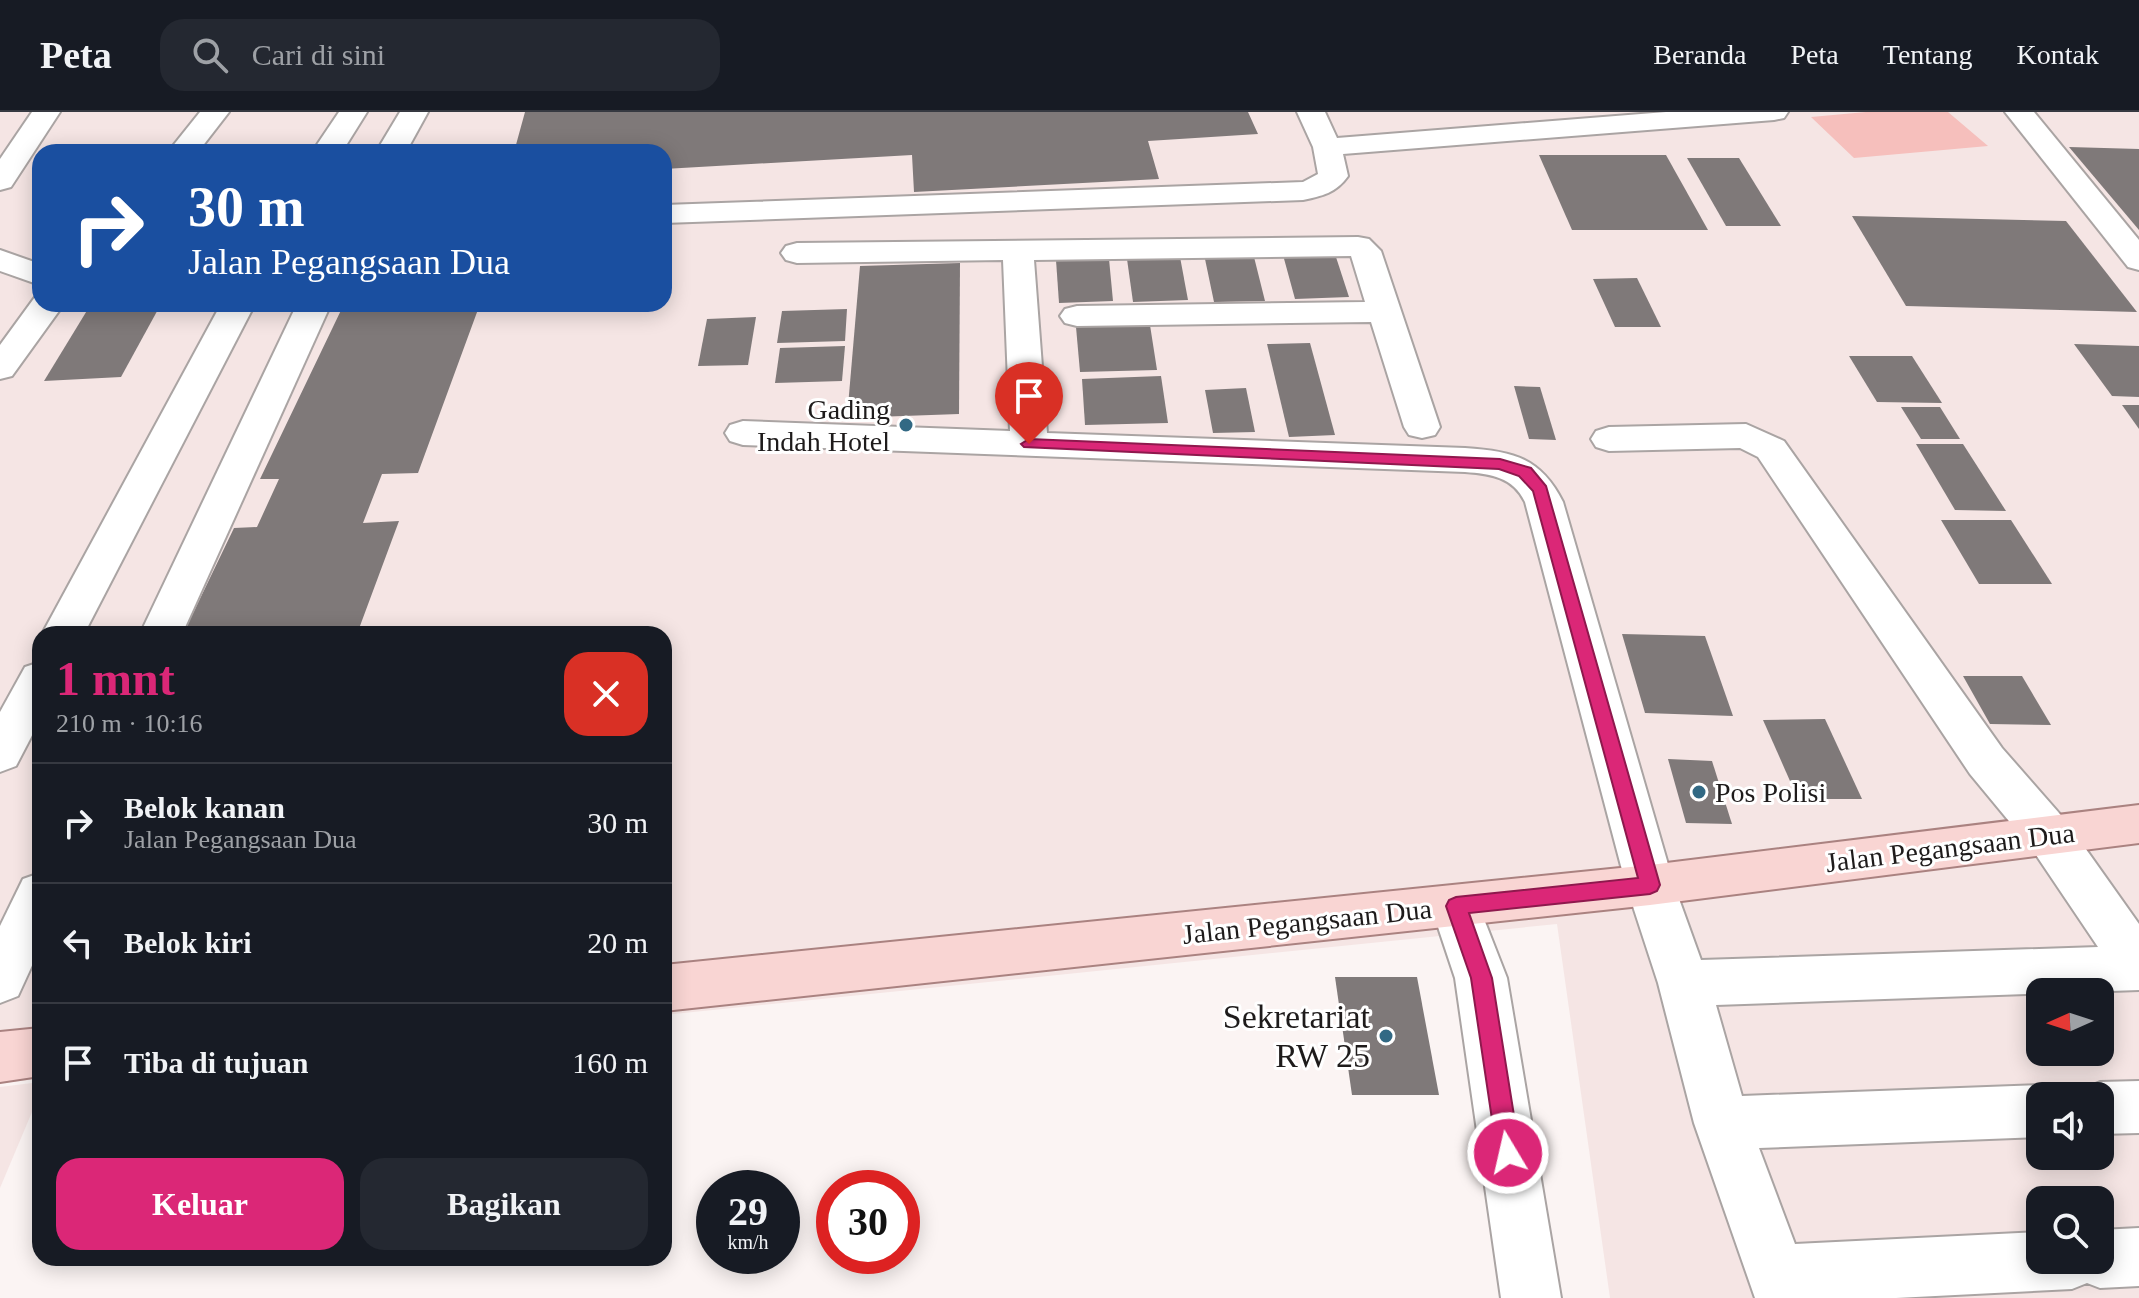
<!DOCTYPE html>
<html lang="id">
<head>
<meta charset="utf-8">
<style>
	body { margin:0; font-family:Georgia,serif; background:#242831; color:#f1f3f6; height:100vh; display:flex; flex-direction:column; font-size:30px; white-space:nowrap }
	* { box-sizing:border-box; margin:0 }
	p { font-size:26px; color:#9ea1a6 }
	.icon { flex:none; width:44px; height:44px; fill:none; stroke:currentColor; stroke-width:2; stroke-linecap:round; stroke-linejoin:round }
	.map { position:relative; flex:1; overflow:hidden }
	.details { position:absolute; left:32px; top:514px; width:640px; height:640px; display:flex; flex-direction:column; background:#171b24; border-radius:24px; box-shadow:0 4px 20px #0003 }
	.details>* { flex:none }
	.hud { position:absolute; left:32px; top:32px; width:640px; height:168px; border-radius:24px; box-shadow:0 4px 20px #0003; background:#1a4fa0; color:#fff; overflow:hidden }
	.needle { width:52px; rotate:267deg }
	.controls { position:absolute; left:2026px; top:866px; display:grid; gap:16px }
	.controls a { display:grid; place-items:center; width:88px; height:88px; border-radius:16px; background:#171b24; box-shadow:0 4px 20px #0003; font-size:40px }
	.speed { position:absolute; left:696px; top:1058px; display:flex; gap:16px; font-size:40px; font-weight:700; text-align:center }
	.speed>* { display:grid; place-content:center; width:104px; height:104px; border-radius:50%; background:#171b24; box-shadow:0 4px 20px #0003; line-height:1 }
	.speed small { font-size:20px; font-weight:400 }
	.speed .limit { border:12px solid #d22; background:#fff; color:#111 }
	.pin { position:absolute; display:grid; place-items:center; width:68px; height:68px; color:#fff; margin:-82px -34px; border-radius:50% 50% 50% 0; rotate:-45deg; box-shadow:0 0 8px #0007 }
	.pin .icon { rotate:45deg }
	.me { position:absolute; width:88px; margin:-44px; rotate:351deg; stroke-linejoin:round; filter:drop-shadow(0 0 6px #0008) }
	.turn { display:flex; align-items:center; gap:28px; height:168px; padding:0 24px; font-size:36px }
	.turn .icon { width:104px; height:104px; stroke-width:2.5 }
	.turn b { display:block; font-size:56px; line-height:68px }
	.round { display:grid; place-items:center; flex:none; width:84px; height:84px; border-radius:24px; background:#242831 }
	.head { display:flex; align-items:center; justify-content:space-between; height:136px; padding:0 24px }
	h1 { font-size:48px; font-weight:800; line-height:60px; color:#db2777 }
	.action { display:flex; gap:16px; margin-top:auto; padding:16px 24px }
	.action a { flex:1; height:92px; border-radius:24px; background:#db2777; color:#fff; font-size:32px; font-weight:800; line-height:92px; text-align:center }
	.action a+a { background:#242831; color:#f1f3f6 }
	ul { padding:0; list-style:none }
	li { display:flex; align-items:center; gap:24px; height:120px; padding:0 24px; border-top:2px solid #363941 }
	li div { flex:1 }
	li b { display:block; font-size:30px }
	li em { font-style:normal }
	header { display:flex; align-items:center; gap:48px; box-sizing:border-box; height:112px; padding:0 40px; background:#171b24; border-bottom:2px solid #363941 }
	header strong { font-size:38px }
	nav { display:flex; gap:44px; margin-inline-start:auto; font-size:28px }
	.search { width:560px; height:72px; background:#242831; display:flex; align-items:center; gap:20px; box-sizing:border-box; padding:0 28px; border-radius:24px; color:#9ea1a6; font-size:30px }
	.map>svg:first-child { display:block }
	.built { fill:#f5e5e4; fill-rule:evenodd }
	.green { fill:#f6bfbc }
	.building { fill:#7f7979 }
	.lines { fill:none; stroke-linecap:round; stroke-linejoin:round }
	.minor-casing { stroke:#aaa4a3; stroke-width:4 }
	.major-casing { stroke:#aa8280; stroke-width:4 }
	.minor { fill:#fff; fill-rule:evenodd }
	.major { fill:#f9d5d3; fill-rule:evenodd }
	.route { fill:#db2777; stroke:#8e194d; stroke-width:2 }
	.poi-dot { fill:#326984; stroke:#fff; stroke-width:3 }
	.labels { text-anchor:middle; stroke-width:6; stroke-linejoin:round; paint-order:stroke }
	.poi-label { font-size:28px; fill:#1e1b1b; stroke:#fff; text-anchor:end }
	.street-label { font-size:28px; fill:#1e1b1b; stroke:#fff }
	.near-poi-label { font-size:34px; fill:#1e1b1b; stroke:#fff; text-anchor:end }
</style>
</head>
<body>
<header>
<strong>Peta</strong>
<div class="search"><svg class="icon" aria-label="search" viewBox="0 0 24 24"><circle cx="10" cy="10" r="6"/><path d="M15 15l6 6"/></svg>Cari di sini</div>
<nav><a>Beranda</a><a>Peta</a><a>Tentang</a><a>Kontak</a></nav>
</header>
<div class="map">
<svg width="2139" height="1186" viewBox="0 0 2139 1186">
	<rect width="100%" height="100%" fill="#fbf4f3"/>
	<g class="built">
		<path d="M0,0H2139V1186H1610L1557,812L664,903V522H40V967L0,971ZM40,40H664V192H40ZM2040,880H2100V940H2040ZM2040,984H2100V1044H2040ZM2040,1088H2100V1148H2040Z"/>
		<polygon points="40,970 40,981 0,1076 0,975"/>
	</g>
	<polygon class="green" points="1866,0 1948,0 1988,34 1854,46 1811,5"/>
	<g class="building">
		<polygon points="525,0 1248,0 1258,22 1148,29 1159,67 914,80 912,43 664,57 664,40 514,40"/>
		<polygon points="2069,35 2139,37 2139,118"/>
		<polygon points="1539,43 1666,43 1708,118 1572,118"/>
		<polygon points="1687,46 1739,46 1781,114 1726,114"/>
		<polygon points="1852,104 2066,109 2137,200 1906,194"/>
		<polygon points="1335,142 1349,185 1295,187 1283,143"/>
		<polygon points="1180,145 1188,188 1133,190 1127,147"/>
		<polygon points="1254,145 1265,189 1214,190 1205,147"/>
		<polygon points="1109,147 1113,189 1059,191 1056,148"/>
		<polygon points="960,151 959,302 847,306 860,154"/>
		<polygon points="1637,166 1661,215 1615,215 1593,167"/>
		<polygon points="91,192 161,192 121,265 44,269"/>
		<polygon points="344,192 480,192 418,361 382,362 363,411 399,409 357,522 183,522 234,416 257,415 279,367 260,367"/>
		<polygon points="847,197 845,229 777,231 782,199"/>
		<polygon points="756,205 748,253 698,254 707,207"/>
		<polygon points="1150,213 1157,258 1080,260 1076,215"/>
		<polygon points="1310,231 1335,323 1289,325 1267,232"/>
		<polygon points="2074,232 2139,234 2139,285 2112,284"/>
		<polygon points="845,234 842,269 775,271 780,236"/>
		<polygon points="1849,244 1912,244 1942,291 1877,290"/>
		<polygon points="1161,264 1168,311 1085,313 1082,267"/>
		<polygon points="1514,274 1540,275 1556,328 1529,327"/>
		<polygon points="1246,276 1255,320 1213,321 1205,278"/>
		<polygon points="2122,293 2139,293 2139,317"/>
		<polygon points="1901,295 1940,295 1960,327 1921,327"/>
		<polygon points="1916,332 1963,332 2006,399 1955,398"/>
		<polygon points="1941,408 2011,408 2052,472 1979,472"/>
		<polygon points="1622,522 1705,524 1733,604 1645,601"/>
		<polygon points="1963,564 2022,564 2051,613 1990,612"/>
		<polygon points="1825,607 1862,687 1798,687 1763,608"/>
		<polygon points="1668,647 1712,649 1732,712 1686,711"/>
		<polygon points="1335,865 1417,865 1439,983 1352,983"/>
	</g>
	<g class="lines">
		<g class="minor-casing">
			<g id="minor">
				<polygon points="32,0 60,0 11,75 0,78 0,47"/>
				<polygon points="200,0 229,0 198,40 168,40"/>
				<polygon points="339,0 367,0 342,40 312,40"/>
				<polygon points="400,0 428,0 406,40 376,40"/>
				<path d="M1297,0H1325L1337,26L1666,0H1788L1784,6L1774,8L1343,42L1348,64C1336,81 1322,84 1303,88L664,111V93L1303,70L1318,62L1313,35Z"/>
				<polygon points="2005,0 2034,0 2139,128 2139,158 2128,155"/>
				<path d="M1358,125L1369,127L1381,139L1440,315L1435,323L1422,326L1409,323L1404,315L1371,210L1077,214L1065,211L1060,204L1065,197L1077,194L1365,190L1351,144L1034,148L1047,321L1465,336C1513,339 1541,346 1563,390L1674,773L1701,848L2098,835L2032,737L1970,662L1758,345L1740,336L1609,339L1596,335L1591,327L1596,319L1609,315L1746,312L1784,329L2002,636L2066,709L2139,812V878L1716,893L1742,984L2040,973L2061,984H2040V1025L1759,1036L1795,1132L2040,1120V1148H2100V1118L2139,1116V1174L2100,1176L2087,1171L2072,1177L1896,1186H1755L1694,1011L1658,871L1626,773L1525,390C1513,365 1491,362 1465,360L743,333L730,329L725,321L730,313L743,309L1010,319L1003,148L797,151L786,148L781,141L786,134L797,131Z"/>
				<polygon points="0,138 40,152 40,173 0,159"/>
				<polygon points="40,184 40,192 64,192 12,264 0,267 0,233 35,185"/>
				<polygon points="221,192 255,192 84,522 42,522"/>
				<polygon points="297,192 331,192 182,522 140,522"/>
				<polygon points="40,550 40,608 16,654 0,660 0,600 25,555"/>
				<polygon points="40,761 40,836 18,884 0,891 0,814 23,767"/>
				<polygon points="1456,773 1473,779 1507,866 1561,1186 1501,1186 1455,866 1431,794 1439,779"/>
				<polygon points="2139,969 2139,1021 2100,1022 2100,984 2078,984 2081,978 2100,970"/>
			</g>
		</g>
		<g class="major-casing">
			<g id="major">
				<polygon points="2139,693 2139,731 1650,793 664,899 664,853 1650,753"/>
				<polygon points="40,916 40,964 0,970 0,920"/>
			</g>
		</g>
		<use href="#minor" class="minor"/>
		<use href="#major" class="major"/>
	</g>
	<polygon class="route" points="1029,327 1500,347 1531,356 1546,374 1660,773 1657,779 1650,782 1469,801 1492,866 1520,1041 1516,1048 1508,1052 1500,1048 1497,1041 1471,866 1446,794 1449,788 1456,785 1638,766 1533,379 1519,364 1499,357 1024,335 1021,332"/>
	<g class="poi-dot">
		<circle cx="906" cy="313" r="8"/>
		<circle cx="1699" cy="680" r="8"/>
		<circle cx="1386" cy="924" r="8"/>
	</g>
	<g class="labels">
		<g class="poi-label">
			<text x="890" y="307">Gading<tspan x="890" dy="32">Indah Hotel</tspan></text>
			<text x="1715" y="690" text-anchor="start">Pos Polisi</text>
		</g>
		<g class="street-label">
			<text transform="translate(1950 735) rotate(-7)" y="10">Jalan Pegangsaan Dua</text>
			<text transform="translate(1307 809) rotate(-6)" y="10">Jalan Pegangsaan Dua</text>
		</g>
		<g class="near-poi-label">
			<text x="1370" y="916">Sekretariat<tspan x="1370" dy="39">RW 25</tspan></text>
		</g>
	</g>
</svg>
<div class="controls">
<a><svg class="needle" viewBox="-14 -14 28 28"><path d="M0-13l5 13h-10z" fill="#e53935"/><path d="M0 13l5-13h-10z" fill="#9ea1a6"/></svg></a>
<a><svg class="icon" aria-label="sound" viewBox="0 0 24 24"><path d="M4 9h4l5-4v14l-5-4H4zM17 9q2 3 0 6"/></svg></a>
<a><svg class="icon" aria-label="search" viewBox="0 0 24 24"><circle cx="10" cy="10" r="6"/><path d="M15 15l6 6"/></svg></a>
</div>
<div class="speed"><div>29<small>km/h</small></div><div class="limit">30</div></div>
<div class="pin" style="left:1029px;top:332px;background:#d93025"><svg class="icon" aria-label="arrive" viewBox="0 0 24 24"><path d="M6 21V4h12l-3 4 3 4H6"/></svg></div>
<svg class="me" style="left:1508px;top:1041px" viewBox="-20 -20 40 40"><circle r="17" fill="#db2777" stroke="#fff" stroke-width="3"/><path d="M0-11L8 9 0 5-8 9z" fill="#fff"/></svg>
<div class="hud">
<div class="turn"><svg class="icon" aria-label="right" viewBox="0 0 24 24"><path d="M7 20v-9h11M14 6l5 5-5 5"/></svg><div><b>30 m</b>Jalan Pegangsaan Dua</div></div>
</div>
<section class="details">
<div class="head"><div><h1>1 mnt</h1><p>210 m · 10:16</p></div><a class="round" style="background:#d93025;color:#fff"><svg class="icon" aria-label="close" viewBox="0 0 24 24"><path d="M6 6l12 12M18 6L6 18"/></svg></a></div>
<ul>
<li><svg class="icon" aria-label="right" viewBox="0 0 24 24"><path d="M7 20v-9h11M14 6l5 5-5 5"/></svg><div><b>Belok kanan</b><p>Jalan Pegangsaan Dua</p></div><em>30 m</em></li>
<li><svg class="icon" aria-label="left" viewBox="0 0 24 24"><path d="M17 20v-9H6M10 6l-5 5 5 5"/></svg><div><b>Belok kiri</b></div><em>20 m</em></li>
<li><svg class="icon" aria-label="arrive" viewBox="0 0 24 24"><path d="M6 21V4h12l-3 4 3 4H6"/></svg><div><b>Tiba di tujuan</b></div><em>160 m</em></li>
</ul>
<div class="action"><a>Keluar</a><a>Bagikan</a></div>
</section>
</div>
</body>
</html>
